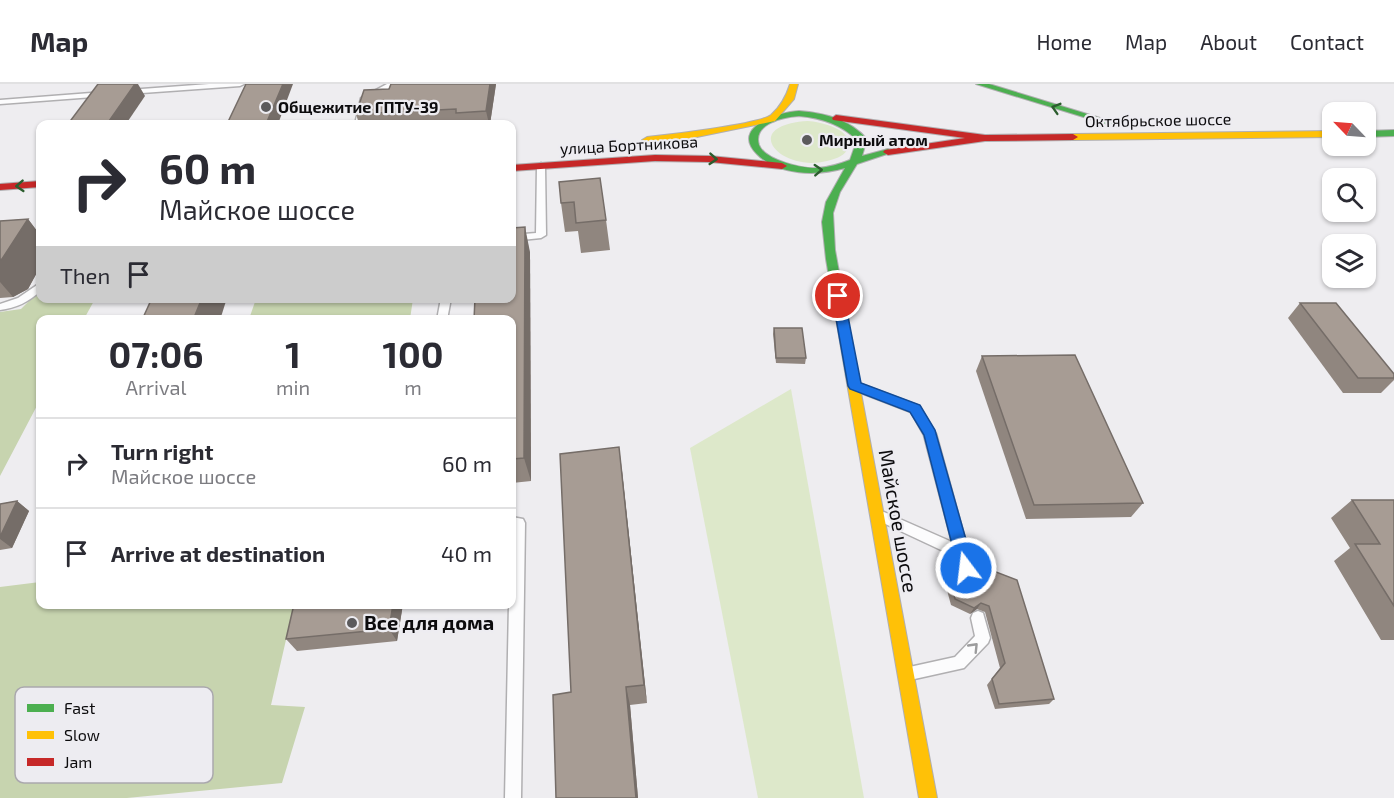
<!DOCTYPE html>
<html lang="en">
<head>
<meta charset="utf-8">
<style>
	body { margin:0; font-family:"Exo 2",sans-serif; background:#f2f2f3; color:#2b2b33; height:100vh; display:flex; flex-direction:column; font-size:22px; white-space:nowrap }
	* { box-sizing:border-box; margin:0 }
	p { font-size:20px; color:#7c7c81 }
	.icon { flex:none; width:33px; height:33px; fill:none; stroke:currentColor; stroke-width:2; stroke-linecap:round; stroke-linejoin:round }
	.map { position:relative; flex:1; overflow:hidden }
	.sheet { position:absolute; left:36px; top:231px; width:480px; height:294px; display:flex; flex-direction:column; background:#fff; border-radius:12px; box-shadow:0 2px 4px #0004 }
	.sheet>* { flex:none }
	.hud { position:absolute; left:36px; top:36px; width:480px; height:183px; border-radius:12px; box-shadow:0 2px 4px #0004; background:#fff; color:#2b2b33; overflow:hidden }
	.needle { width:39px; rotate:295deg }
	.controls { position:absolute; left:1322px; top:18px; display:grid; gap:12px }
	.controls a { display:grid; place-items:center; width:54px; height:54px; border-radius:12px; background:#fff; box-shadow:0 2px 4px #0004; font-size:30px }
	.pin { position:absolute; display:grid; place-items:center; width:51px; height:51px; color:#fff; margin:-26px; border:3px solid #fff; border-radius:50%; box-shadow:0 2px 6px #0007 }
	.me { position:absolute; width:66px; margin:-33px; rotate:345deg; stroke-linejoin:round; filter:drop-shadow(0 0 4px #0008) }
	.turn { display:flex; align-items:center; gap:21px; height:126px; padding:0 24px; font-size:27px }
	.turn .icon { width:78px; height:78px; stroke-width:2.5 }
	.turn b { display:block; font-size:42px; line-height:51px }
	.then { display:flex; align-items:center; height:57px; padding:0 24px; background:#0003; gap:12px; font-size:22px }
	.eta { display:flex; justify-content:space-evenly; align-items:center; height:102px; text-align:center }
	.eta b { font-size:36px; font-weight:700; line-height:42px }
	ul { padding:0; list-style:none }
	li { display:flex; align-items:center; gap:18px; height:90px; padding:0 24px; border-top:2px solid #e1e1e2 }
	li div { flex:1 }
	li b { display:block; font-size:22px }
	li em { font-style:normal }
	header { display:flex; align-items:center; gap:36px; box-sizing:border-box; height:84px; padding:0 30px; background:#fff; border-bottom:2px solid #e1e1e2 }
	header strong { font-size:28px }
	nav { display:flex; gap:33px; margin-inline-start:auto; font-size:21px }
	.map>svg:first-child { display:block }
	.green { fill:#dde8ca }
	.forest { fill:#c7d4af }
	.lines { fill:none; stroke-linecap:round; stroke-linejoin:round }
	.lane-casing { stroke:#b0afb1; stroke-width:3 }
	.fast-casing { stroke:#b0afb1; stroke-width:2 }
	.slow-casing { stroke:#b0afb1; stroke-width:2 }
	.jam-casing { stroke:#b0afb1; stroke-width:2 }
	.lane { fill:#fcfcfd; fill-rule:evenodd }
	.fast { fill:#4caf50; fill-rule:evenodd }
	.slow { fill:#ffc107; fill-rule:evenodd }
	.jam { fill:#c62828; fill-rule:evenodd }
	.wall { fill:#90867f }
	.shaded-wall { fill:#756d68 }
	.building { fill:#a79c94; stroke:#756d68; stroke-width:1.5 }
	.oneway { stroke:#2c5d2e }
	.oneway2 { stroke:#9c9c9d }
	.route { fill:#1a73e8; stroke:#114b97; stroke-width:1.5 }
	.poi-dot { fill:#5b5a5c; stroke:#edecf1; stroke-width:2 }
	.labels { text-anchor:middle; stroke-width:4.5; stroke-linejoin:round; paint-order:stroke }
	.far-poi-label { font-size:16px; font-weight:bold; fill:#0c0b0d; stroke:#edecf1; text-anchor:start }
	.far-street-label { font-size:16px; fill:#0c0b0d; stroke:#edecf1 }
	.street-label { font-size:20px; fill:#0c0b0d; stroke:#edecf1 }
	.poi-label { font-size:20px; font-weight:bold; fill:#0c0b0d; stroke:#edecf1; text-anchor:start }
	.key { fill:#edecf1; stroke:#aaa8ad; stroke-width:1.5 }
	.key-label { font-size:16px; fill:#0c0b0d }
</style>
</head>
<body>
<header>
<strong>Map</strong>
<nav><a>Home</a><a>Map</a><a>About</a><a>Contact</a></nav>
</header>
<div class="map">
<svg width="1394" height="714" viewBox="0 0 1394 714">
	<rect width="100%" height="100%" fill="#eeedf0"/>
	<g class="green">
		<path d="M808,37C821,38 857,46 847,66C843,73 834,75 827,77C780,89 738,41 808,37Z"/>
		<polygon points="791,305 864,714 758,714 690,364"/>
	</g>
	<g class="forest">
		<polygon points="40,206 40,214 95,215 84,235 40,236 40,316 0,392 0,228 21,225"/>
		<polygon points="256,215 256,214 413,215 410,235 249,235"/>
		<polygon points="40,498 40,520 294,521 271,621 305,623 282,699 127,714 0,714 0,503"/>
	</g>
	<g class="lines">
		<g class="lane-casing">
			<g id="lane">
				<polygon points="209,0 244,0 240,2 128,10 124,8 128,6"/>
				<polygon points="387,0 396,0 368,17 363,40 355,40 361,14"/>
				<polygon points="104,8 107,8 107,12 0,20 0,16"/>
				<polygon points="541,79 545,82 546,151 541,154 512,157 512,151 536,149 537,82"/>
				<path d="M40,199V207C29,218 16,224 0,226V220L18,214Z"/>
				<polygon points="441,214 451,214 447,236 437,236"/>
				<polygon points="858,299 919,322 936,350 973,484 971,488 966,490 961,488 956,473 879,437 878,433 879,429 884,428 952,458 924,351 911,328 854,306 852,303 854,300"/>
				<polygon points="512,433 523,435 525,439 521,714 505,714 509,520 512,520"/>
				<polygon points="978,527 983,529 990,554 988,559 964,584 910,596 905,594 903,589 905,584 955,573 975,552 971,534 973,529"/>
			</g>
		</g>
		<g class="fast-casing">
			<g id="fast">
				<polygon points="976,0 989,0 1123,41 1116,43"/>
				<path d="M799,27C824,29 849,35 867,55L862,72L888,65L893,68L857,80L840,108L833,129L835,166L858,293L852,298L846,293L826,175L822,138L826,118L845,84C818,92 778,92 757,70C730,43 779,28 799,27ZM799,32C821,34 841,40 857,56L850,76C840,80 829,83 818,84C804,85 765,77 759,61C752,39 785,33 799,32Z"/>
				<polygon points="1394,46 1394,52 1365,53 1365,47"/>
			</g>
		</g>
		<g class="slow-casing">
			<g id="slow">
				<path d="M790,0H798L794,15L775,37L687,55L647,59L642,56L647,53C666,51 760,40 771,31C781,22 786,13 790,0Z"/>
				<polygon points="1332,47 1332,53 1073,56 1068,53 1073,50"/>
				<polygon points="852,288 858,293 937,714 919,714 846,293"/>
			</g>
		</g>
		<g class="jam-casing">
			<g id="jam">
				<polygon points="836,31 985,51 1073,50 1078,53 1073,56 985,57 888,71 883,68 885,66 965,54 833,36 832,34"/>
				<polygon points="655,71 710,72 782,79 787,82 782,85 710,78 655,77 512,87 512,81"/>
				<polygon points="40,97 40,103 0,106 0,100"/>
			</g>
		</g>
		<use href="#lane" class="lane"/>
		<use href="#fast" class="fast"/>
		<use href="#slow" class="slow"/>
		<use href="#jam" class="jam"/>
	</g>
	<g class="wall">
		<polygon points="496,0 490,40 359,40 356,30"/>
		<polygon points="559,98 606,136 610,166 581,169 578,147 565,148 561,119"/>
		<polygon points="28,135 40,151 40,183 28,205 13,213 0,214 0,137"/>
		<polygon points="530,168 531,397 512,399 512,236"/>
		<polygon points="1300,219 1394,290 1394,296 1381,309 1343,309 1288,234"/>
		<polygon points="774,244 806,274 805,280 776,279 773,250"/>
		<polygon points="982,272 1143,419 1131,433 1026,435 976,287"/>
		<polygon points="622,387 647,619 630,621 638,714 556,714"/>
		<polygon points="1352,416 1394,416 1394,556 1381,556 1334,477 1350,464 1331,434"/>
		<polygon points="17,417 29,427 12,464 0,466 0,420"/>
		<polygon points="942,467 962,482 1054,615 1049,620 995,625 987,601 1000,584 985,528 977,525 970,530 951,521 938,473"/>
		<polygon points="294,520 403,520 397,557 297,567 286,555"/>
	</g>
	<g class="shaded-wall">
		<polygon points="135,0 138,0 145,12 126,40 107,40"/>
		<polygon points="283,0 293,0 278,40 266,40"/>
		<polygon points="490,0 496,0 490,40 489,40 486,27"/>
		<polygon points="28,135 40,151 40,183 28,205 13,213 0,198 0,176"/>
		<polygon points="525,143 530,168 531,397 524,374"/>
		<polygon points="202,214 227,214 220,236 193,236"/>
		<polygon points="619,363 622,387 647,619 644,601"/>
		<polygon points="17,417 29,427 12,464 0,455 0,453"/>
		<polygon points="981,519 977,525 970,530 974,524"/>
		<polygon points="393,520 403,520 397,557 389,545"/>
		<polygon points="626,603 630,621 638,714 636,714"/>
	</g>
	<g class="building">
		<polygon points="98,0 135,0 107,40 68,40"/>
		<polygon points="246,0 283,0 266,40 227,40"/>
		<polygon points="391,0 490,0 486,27 456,29 456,25 356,30 364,6 389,5"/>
		<polygon points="600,94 606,136 576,139 574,118 561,119 559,98"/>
		<polygon points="28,135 2,175 0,176 0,137"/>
		<polygon points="525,143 524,374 512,375 512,236 474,236 475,214 512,214 512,144"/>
		<polygon points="152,214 202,214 193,236 142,236"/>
		<polygon points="1300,219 1336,219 1394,290 1394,294 1358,294"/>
		<polygon points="774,244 802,244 806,274 776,274"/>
		<polygon points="1075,271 1143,419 1034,421 982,272"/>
		<polygon points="619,363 644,601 626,603 636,714 556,714 553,611 571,608 560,370"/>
		<polygon points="1352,416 1394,416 1394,522 1355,460 1380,460"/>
		<polygon points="17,417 0,453 0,420"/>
		<polygon points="942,467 959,474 962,482 969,486 978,481 1017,496 1054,615 999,620 992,595 1005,579 989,522 981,519 974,524 955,515"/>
		<polygon points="294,520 393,520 389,545 286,555"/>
	</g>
	<defs><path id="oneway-chevron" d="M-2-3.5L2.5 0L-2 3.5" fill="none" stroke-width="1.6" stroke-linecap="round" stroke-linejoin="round" transform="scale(1.5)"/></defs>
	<g class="oneway">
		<use href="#oneway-chevron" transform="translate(1056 24) rotate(-163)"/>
		<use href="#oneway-chevron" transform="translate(713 75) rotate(4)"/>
		<use href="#oneway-chevron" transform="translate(818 86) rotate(-3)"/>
		<use href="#oneway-chevron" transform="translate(20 102) rotate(176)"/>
	</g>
	<use class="oneway2" href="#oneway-chevron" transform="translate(974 563) rotate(-46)"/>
	<polygon class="route" points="838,208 844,212 861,299 920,321 935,346 974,484 972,489 966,491 961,489 958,484 924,351 910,328 850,305 848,302 832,212"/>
	<g class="poi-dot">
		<circle cx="266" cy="23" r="6"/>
		<circle cx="807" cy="56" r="6"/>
		<circle cx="352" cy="539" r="6"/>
	</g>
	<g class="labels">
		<g class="far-poi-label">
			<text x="278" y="29">Общежитие ГПТУ-39</text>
			<text x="819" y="62">Мирный атом</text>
		</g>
		<g class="far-street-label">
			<text transform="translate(1158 36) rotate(-1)" y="6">Октябрьское шоссе</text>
			<text transform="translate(629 61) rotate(-3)" y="6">улица Бортникова</text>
		</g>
		<g class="street-label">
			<text transform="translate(898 437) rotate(80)" y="7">Майское шоссе</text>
		</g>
		<g class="poi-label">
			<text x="364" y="546">Все для дома</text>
		</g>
	</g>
	<rect x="15" y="603" width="198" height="96" rx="9" class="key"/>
	<rect x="27" y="620" width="27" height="8" fill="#4caf50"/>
	<rect x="27" y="647" width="27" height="8" fill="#ffc107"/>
	<rect x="27" y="674" width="27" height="8" fill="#c62828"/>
	<g class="key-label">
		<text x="64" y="630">Fast</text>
		<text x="64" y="657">Slow</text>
		<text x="64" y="684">Jam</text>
	</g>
</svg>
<div class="controls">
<a><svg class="needle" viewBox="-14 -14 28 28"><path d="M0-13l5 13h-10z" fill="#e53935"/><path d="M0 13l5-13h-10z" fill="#7c7c81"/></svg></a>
<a><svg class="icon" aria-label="search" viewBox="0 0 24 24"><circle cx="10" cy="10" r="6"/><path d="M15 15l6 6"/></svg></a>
<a><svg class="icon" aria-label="layers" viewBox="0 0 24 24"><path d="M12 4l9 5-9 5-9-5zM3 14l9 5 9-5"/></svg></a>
</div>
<div class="pin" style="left:838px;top:212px;background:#d93025"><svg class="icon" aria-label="arrive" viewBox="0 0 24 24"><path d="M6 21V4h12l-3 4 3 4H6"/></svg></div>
<svg class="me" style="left:966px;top:484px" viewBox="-20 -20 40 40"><circle r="17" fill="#1a73e8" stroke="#fff" stroke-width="3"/><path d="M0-11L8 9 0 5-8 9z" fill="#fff"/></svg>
<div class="hud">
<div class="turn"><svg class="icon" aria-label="right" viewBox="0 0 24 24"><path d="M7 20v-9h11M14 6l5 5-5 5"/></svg><div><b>60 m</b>Майское шоссе</div></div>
<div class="then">Then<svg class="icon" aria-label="arrive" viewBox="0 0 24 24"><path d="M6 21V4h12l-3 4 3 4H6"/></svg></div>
</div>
<section class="sheet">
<div class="eta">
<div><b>07:06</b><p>Arrival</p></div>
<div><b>1</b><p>min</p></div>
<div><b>100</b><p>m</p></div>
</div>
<ul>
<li><svg class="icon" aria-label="right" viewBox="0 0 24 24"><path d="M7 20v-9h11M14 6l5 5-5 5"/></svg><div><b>Turn right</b><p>Майское шоссе</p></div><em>60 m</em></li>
<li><svg class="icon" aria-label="arrive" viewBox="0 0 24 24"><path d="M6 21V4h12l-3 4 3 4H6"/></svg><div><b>Arrive at destination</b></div><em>40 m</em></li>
</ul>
</section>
</div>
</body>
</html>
